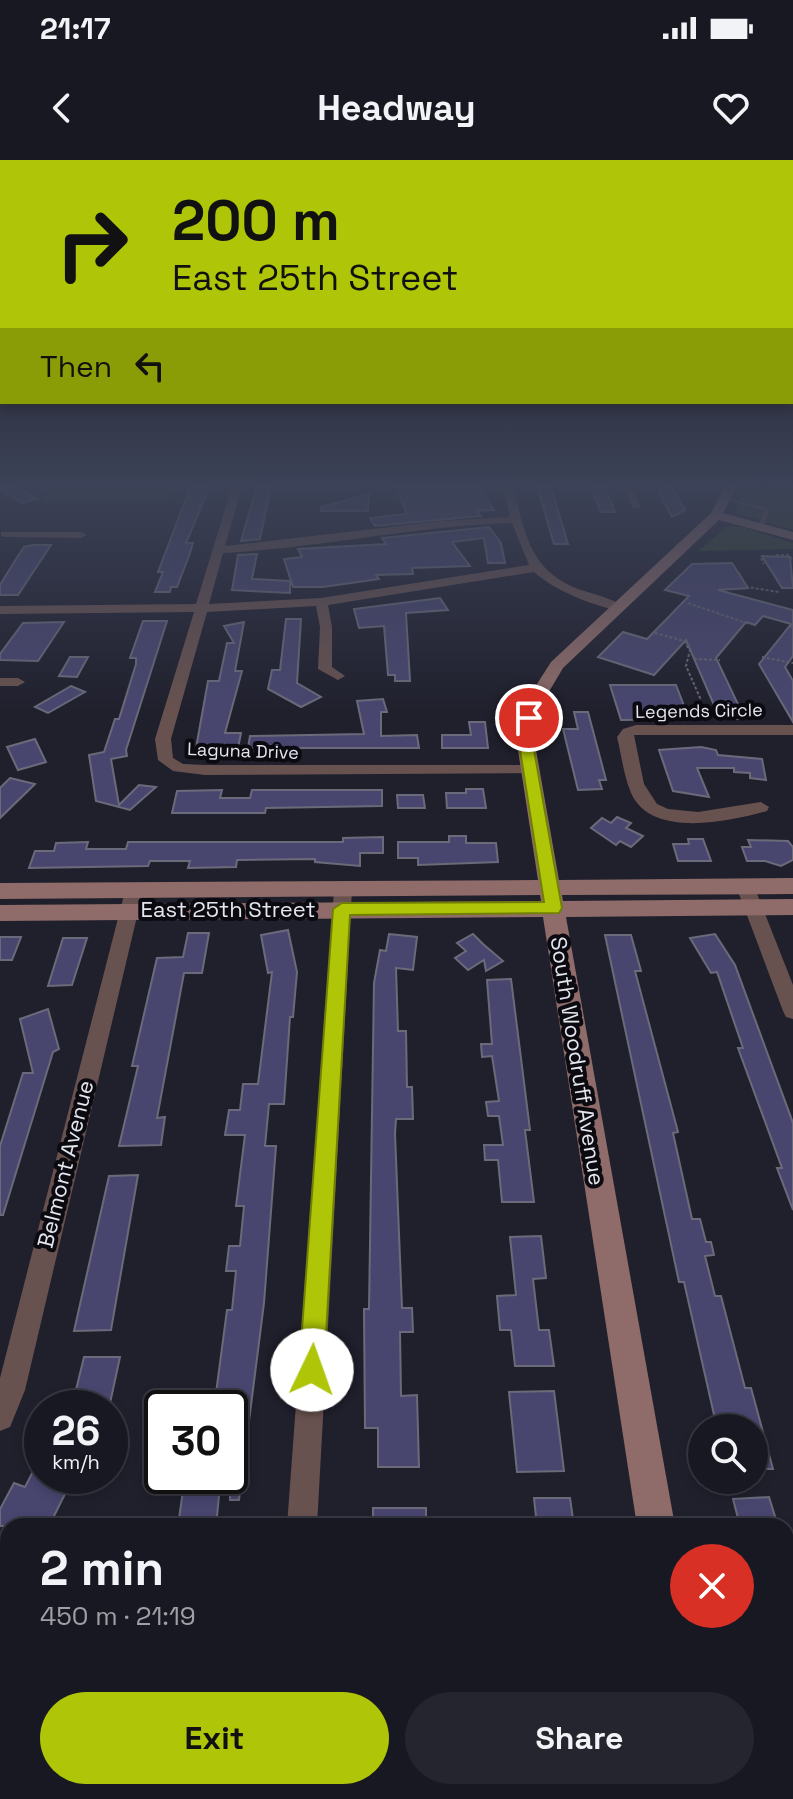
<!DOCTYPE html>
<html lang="en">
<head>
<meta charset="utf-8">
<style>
	body { margin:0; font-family:"Space Grotesk",sans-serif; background:#25252f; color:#f1f3f6; height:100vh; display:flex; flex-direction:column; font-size:30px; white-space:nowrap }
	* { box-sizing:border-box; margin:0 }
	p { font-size:26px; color:#9fa0a5 }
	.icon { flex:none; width:44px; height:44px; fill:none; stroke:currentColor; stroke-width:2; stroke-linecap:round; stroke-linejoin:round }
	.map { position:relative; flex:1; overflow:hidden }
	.side { position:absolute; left:0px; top:1358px; width:794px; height:282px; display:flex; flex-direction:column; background:#181822; border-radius:24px 24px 0 0; box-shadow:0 4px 12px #0003,0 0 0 2px #363740 }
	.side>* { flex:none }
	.guide { position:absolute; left:0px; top:0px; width:794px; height:244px; box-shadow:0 4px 12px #0003,0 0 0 2px #363740; background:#aec508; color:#111; overflow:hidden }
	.fabs { position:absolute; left:688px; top:1254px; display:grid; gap:16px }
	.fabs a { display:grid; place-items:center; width:80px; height:80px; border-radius:50%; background:#181822; box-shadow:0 4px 12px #0003,0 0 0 2px #363740; font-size:40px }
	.speed { position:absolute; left:24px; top:1230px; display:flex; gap:16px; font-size:40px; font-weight:700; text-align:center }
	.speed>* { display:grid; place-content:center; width:104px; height:104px; border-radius:50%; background:#181822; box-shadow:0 4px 12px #0003,0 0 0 2px #363740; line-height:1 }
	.speed small { font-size:20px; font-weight:400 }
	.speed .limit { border:4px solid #111; border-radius:12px; background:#fff; color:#111 }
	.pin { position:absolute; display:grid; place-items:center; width:68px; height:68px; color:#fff; margin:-34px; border:4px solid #fff; border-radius:50%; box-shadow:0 2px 8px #0007 }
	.me { position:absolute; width:88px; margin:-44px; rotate:3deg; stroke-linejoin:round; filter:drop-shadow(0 0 6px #0008) }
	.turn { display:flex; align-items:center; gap:28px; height:168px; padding:0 40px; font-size:36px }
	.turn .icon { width:104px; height:104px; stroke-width:2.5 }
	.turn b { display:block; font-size:56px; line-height:68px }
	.then { display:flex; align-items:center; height:76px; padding:0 40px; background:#0003; gap:16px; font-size:30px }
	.round { display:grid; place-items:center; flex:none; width:84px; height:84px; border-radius:42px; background:#25252f }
	.head { display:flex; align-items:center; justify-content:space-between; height:136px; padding:0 40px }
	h1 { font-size:48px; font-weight:700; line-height:60px }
	.cta { display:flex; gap:16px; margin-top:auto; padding:16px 40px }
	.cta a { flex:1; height:92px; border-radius:48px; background:#aec508; color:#111; font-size:32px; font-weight:700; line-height:92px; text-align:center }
	.cta a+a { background:#25252f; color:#f1f3f6 }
	.status { display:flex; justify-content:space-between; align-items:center; height:56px; padding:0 40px; background:#181822; direction:ltr }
	.status svg { height:22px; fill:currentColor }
	header { display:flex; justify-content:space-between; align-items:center; height:104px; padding:0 40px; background:#181822; font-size:36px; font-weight:700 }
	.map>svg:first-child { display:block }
	.green { fill:#30422d }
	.building { fill:#48466f; stroke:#6a6a7a; stroke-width:2 }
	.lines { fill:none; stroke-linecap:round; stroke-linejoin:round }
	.path { stroke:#666672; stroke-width:2; stroke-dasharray:3 2; stroke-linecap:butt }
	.lane { fill:#68524f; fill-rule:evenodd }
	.street { fill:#68524f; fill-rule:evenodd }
	.secondary { fill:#8f6c69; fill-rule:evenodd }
	.route { fill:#aec508; stroke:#718005; stroke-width:2 }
	.labels { text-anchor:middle; stroke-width:8; stroke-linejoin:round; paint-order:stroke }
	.far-street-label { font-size:18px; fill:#e5e5ee; stroke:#0a0a10 }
	.street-label { font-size:22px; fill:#e5e5ee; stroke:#0a0a10 }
</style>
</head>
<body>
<div class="status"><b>21:17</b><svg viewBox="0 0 49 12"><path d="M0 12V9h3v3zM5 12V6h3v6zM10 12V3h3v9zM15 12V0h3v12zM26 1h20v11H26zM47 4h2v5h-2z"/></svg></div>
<header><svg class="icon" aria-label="back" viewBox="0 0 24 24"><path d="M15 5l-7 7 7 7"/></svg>Headway<svg class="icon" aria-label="heart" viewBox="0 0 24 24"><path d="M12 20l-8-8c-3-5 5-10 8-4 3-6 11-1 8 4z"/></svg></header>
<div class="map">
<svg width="793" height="1639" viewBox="0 0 793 1639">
	<rect width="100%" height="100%" fill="#20202d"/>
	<g class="green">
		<polygon points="56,323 173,323 165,341 44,341"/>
		<polygon points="745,323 788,323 793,328 793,370 735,353"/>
		<polygon points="728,366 742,367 793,383 793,389 698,391"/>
	</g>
	<g class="building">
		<polygon points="192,323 211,323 186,383 193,383 189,396 177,427 171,427 170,432 155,432 163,412 158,412"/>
		<polygon points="536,323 550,324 568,384 554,384"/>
		<polygon points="670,323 685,350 672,357 659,333"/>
		<polygon points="0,324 14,324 37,339 22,343 0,330"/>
		<polygon points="395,325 478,325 494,350 477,351 481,356 375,366 370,358 407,354"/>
		<polygon points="257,326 271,326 260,379 241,381"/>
		<polygon points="590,326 604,326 615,352 601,352"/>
		<polygon points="369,334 368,351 321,351 321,347"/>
		<polygon points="489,367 501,383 505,403 488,403 484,378 452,382 470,406 412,408 413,414 376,415 379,419 323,427 293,427 284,399 302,397 298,389 386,384 382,378"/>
		<polygon points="33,385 51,385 18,435 0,435 0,425 16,399 24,387"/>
		<polygon points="257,394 252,419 290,421 290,433 232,430 238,395"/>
		<polygon points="762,396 790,397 793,428 782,428"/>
		<polygon points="732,403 748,428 718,430 793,450 793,496 785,507 793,521 793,562 759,504 791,464 763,456 755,465 746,462 716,498 745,559 720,559 686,480 654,515 598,497 623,472 647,479 689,436 665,430 692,404"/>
		<polygon points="440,438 448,450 406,453 410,521 395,521 395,515 388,515 384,466 359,468 354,449"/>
		<polygon points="286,459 301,459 297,523 321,537 301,547 268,529 272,510 280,510"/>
		<polygon points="143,461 167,461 126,590 127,596 111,599 119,645 139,625 156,627 130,650 96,641 89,595 104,592 115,559 119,559 136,504 136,498 130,498"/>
		<polygon points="64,462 38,501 0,500 0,494 23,463"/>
		<polygon points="244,462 235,511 242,511 225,573 241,573 238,588 196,588 208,521 219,521 227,483 234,483 224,466"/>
		<polygon points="70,497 88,497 77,517 59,516"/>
		<polygon points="610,525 676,525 689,559 621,560"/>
		<polygon points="71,526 85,532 48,553 35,547"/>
		<polygon points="383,539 387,552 381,552 381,576 417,575 419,588 248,588 250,576 364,574 357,541"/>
		<polygon points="574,552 588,552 606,620 599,620 602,629 578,630 563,569 578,569"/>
		<polygon points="469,562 485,562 488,588 442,588 442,575 471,575"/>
		<polygon points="35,579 46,602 18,610 7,587"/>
		<polygon points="701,587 716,590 718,595 762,599 766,620 750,618 750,613 734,612 734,608 697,608 709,637 673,631 659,590"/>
		<polygon points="10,618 35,624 0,658 0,628"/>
		<polygon points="466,629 483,629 486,648 447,648 446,633 466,633"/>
		<polygon points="222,630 220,638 250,638 252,630 382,630 382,646 266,648 265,653 172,653 177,631"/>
		<polygon points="397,635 423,635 425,648 398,648"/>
		<polygon points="617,657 631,663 626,668 643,676 631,687 620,681 616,685 591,668 602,658 611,663"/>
		<polygon points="449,676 466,676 466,683 496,683 498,702 418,705 418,698 398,698 398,682 449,682"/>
		<polygon points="383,677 383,693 360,693 360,706 315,702 315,699 237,700 236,707 188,708 190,701 150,701 148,706 29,708 35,691 54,691 56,683 88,682 86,689 126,689 128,682 343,682 343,678"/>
		<polygon points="688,679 703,679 711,701 678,701 673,684 689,684"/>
		<polygon points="748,680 788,681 793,687 793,700 781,706 765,701 747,701 742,687 751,687"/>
		<polygon points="288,770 297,812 293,857 290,857 284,944 269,944 265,986 276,986 264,1143 239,1340 230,1340 230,1248 214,1248 227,1150 232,1150 236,1111 226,1111 229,1086 240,1086 244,1046 236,1046 245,975 225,975 229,950 240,950 243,924 258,924 272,812 268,813 261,775"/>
		<polygon points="188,773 209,773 202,813 184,813 157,958 165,957 161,985 119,986 138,906 132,906 157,798 183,797"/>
		<polygon points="389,774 417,777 413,810 396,808 398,871 406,871 407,927 412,927 413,959 396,959 395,974 402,1148 412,1148 413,1172 400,1172 401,1236 417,1235 419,1307 378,1307 378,1268 365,1268 364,1149 369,1149 374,823 380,790 386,791"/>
		<polygon points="473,774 483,784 503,801 486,811 484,800 468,810 455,798 466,791 457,783"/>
		<polygon points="715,774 735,805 793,963 793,1050 777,1008 782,1008 738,888 743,888 717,812 711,813 690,778"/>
		<polygon points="605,775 631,775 641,811 635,811 678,972 673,973 692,1059 700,1059 706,1082 711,1082 714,1095 705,1096 715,1136 721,1136 745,1228 751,1228 773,1309 754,1309 754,1268 717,1268 684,1122 679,1122"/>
		<polygon points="0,777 21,777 12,800 0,800"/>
		<polygon points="63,778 87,778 72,825 48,826"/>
		<polygon points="511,819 530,970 525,970 534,1042 502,1042 498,1000 485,1000 484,985 503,985 499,956 488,956 486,942 499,941 492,896 482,897 481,884 492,884 487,820"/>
		<polygon points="48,849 59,889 53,892 3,1055 0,1055 0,986 23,913 33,913 20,859"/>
		<polygon points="138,1015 111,1170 74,1171 109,1016"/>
		<polygon points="541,1076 546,1118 533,1119 539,1170 549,1170 554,1206 515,1206 511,1170 500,1170 497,1136 516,1135 510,1077"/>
		<polygon points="84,1197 120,1197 109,1248 57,1248 61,1234 75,1234"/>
		<polygon points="554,1231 564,1311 517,1312 509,1232"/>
		<polygon points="42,1294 42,1316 74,1316 49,1366 0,1366 0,1349 14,1323 25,1327"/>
		<polygon points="185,1316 221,1316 216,1366 178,1366"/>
		<polygon points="769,1337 778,1366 740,1366 733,1339"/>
		<polygon points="534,1338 570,1338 574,1366 537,1366"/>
		<rect x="373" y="1348" width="53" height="18"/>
	</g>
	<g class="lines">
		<g class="path">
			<polyline points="776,395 789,395 793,401"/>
			<polyline points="761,398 764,404"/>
			<polyline points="739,413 747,427 779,432"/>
			<polyline points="688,443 749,464"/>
			<polyline points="790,466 793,467"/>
			<polyline points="655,473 684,481 695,499 720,500"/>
			<polyline points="689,494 686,506 701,540"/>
			<polyline points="762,497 793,503"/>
		</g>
		<polygon class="lane" points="725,337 770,349 763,366 758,365 765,351 725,339"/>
		<g class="street">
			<path d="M233,323H243L225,386L441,361L510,357L502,323H512C525,370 527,409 578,429C593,434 612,438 624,447L618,451C588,443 557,432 534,412L328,445L332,467V507L345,516L338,520L318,509L320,467L316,446L207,452L171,579L173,598L183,604L205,605H531L537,607V613L205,615L173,611L158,600L155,579L194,452L0,454V446L196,444ZM512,363L529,405L321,438L209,444L223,393C320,388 415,366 512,363Z"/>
			<polygon points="621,323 631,323 641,348 633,348"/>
			<polygon points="1,372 81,372 87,375 81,378 5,377 1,376"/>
			<polygon points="0,518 18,518 25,522 18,526 0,526"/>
			<path d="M636,565H793V575H634L644,624L657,644L668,649L698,652L761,642L769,647L767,651C731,661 656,678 633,637C624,619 622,597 617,577L623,569Z"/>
			<polygon points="745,720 754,726 793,825 793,859 786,857 783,851 736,726"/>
			<polygon points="343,724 352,730 317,1366 287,1366 334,730"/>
			<polygon points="134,725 143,731 25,1230 10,1267 0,1271 0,1218 125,731"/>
			<rect x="265" y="1632" width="36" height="7"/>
		</g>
		<g class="secondary">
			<polygon points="727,323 739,323 723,353 793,372 793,380 719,360 563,508 547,535 536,590 559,720 793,718 793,734 562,735 563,741 793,739 793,755 566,757 675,1366 637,1366 543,757 0,761 0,745 541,741 540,735 0,739 0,723 538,720 518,590 530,535 551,502 711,353"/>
			<polygon points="680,1632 724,1632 725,1639 681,1639"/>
		</g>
	</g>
	<linearGradient id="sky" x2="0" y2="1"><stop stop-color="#121219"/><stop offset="0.59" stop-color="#3c4257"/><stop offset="1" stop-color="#3c4257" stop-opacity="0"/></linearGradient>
	<rect width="793" height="552" fill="url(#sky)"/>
	<polygon class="route" points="529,554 535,558 534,590 562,748 559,753 350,755 324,1210 321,1219 312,1222 303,1219 299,1210 333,749 342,743 544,742 520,590 522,558"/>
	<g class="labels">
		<g class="far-street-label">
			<text transform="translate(699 551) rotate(-1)" y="6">Legends Circle</text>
			<text transform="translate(243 591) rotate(2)" y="6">Laguna Drive</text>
		</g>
		<g class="street-label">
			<text x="228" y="757">East 25th Street</text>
			<text transform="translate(578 901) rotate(81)" y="8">South Woodruff Avenue</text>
			<text transform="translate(65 1004) rotate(-76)" y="8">Belmont Avenue</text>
		</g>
	</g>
</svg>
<div class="fabs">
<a><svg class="icon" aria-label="search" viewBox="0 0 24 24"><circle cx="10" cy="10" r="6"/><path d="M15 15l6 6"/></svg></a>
</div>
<div class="speed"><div>26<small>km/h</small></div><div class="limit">30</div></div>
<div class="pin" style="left:529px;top:558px;background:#d93025"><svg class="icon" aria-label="arrive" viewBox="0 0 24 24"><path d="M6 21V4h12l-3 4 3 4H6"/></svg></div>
<svg class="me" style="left:312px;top:1210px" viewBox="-20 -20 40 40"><circle r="19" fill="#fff"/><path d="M0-13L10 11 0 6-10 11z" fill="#aec508"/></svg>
<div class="guide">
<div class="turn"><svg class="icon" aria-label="right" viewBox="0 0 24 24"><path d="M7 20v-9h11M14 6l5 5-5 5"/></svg><div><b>200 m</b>East 25th Street</div></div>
<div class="then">Then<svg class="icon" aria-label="left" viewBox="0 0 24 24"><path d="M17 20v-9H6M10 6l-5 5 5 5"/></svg></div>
</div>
<section class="side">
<div class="head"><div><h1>2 min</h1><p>450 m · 21:19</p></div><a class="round" style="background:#d93025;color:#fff"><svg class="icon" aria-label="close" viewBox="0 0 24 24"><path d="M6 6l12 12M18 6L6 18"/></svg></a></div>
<div class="cta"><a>Exit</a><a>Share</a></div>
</section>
</div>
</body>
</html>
